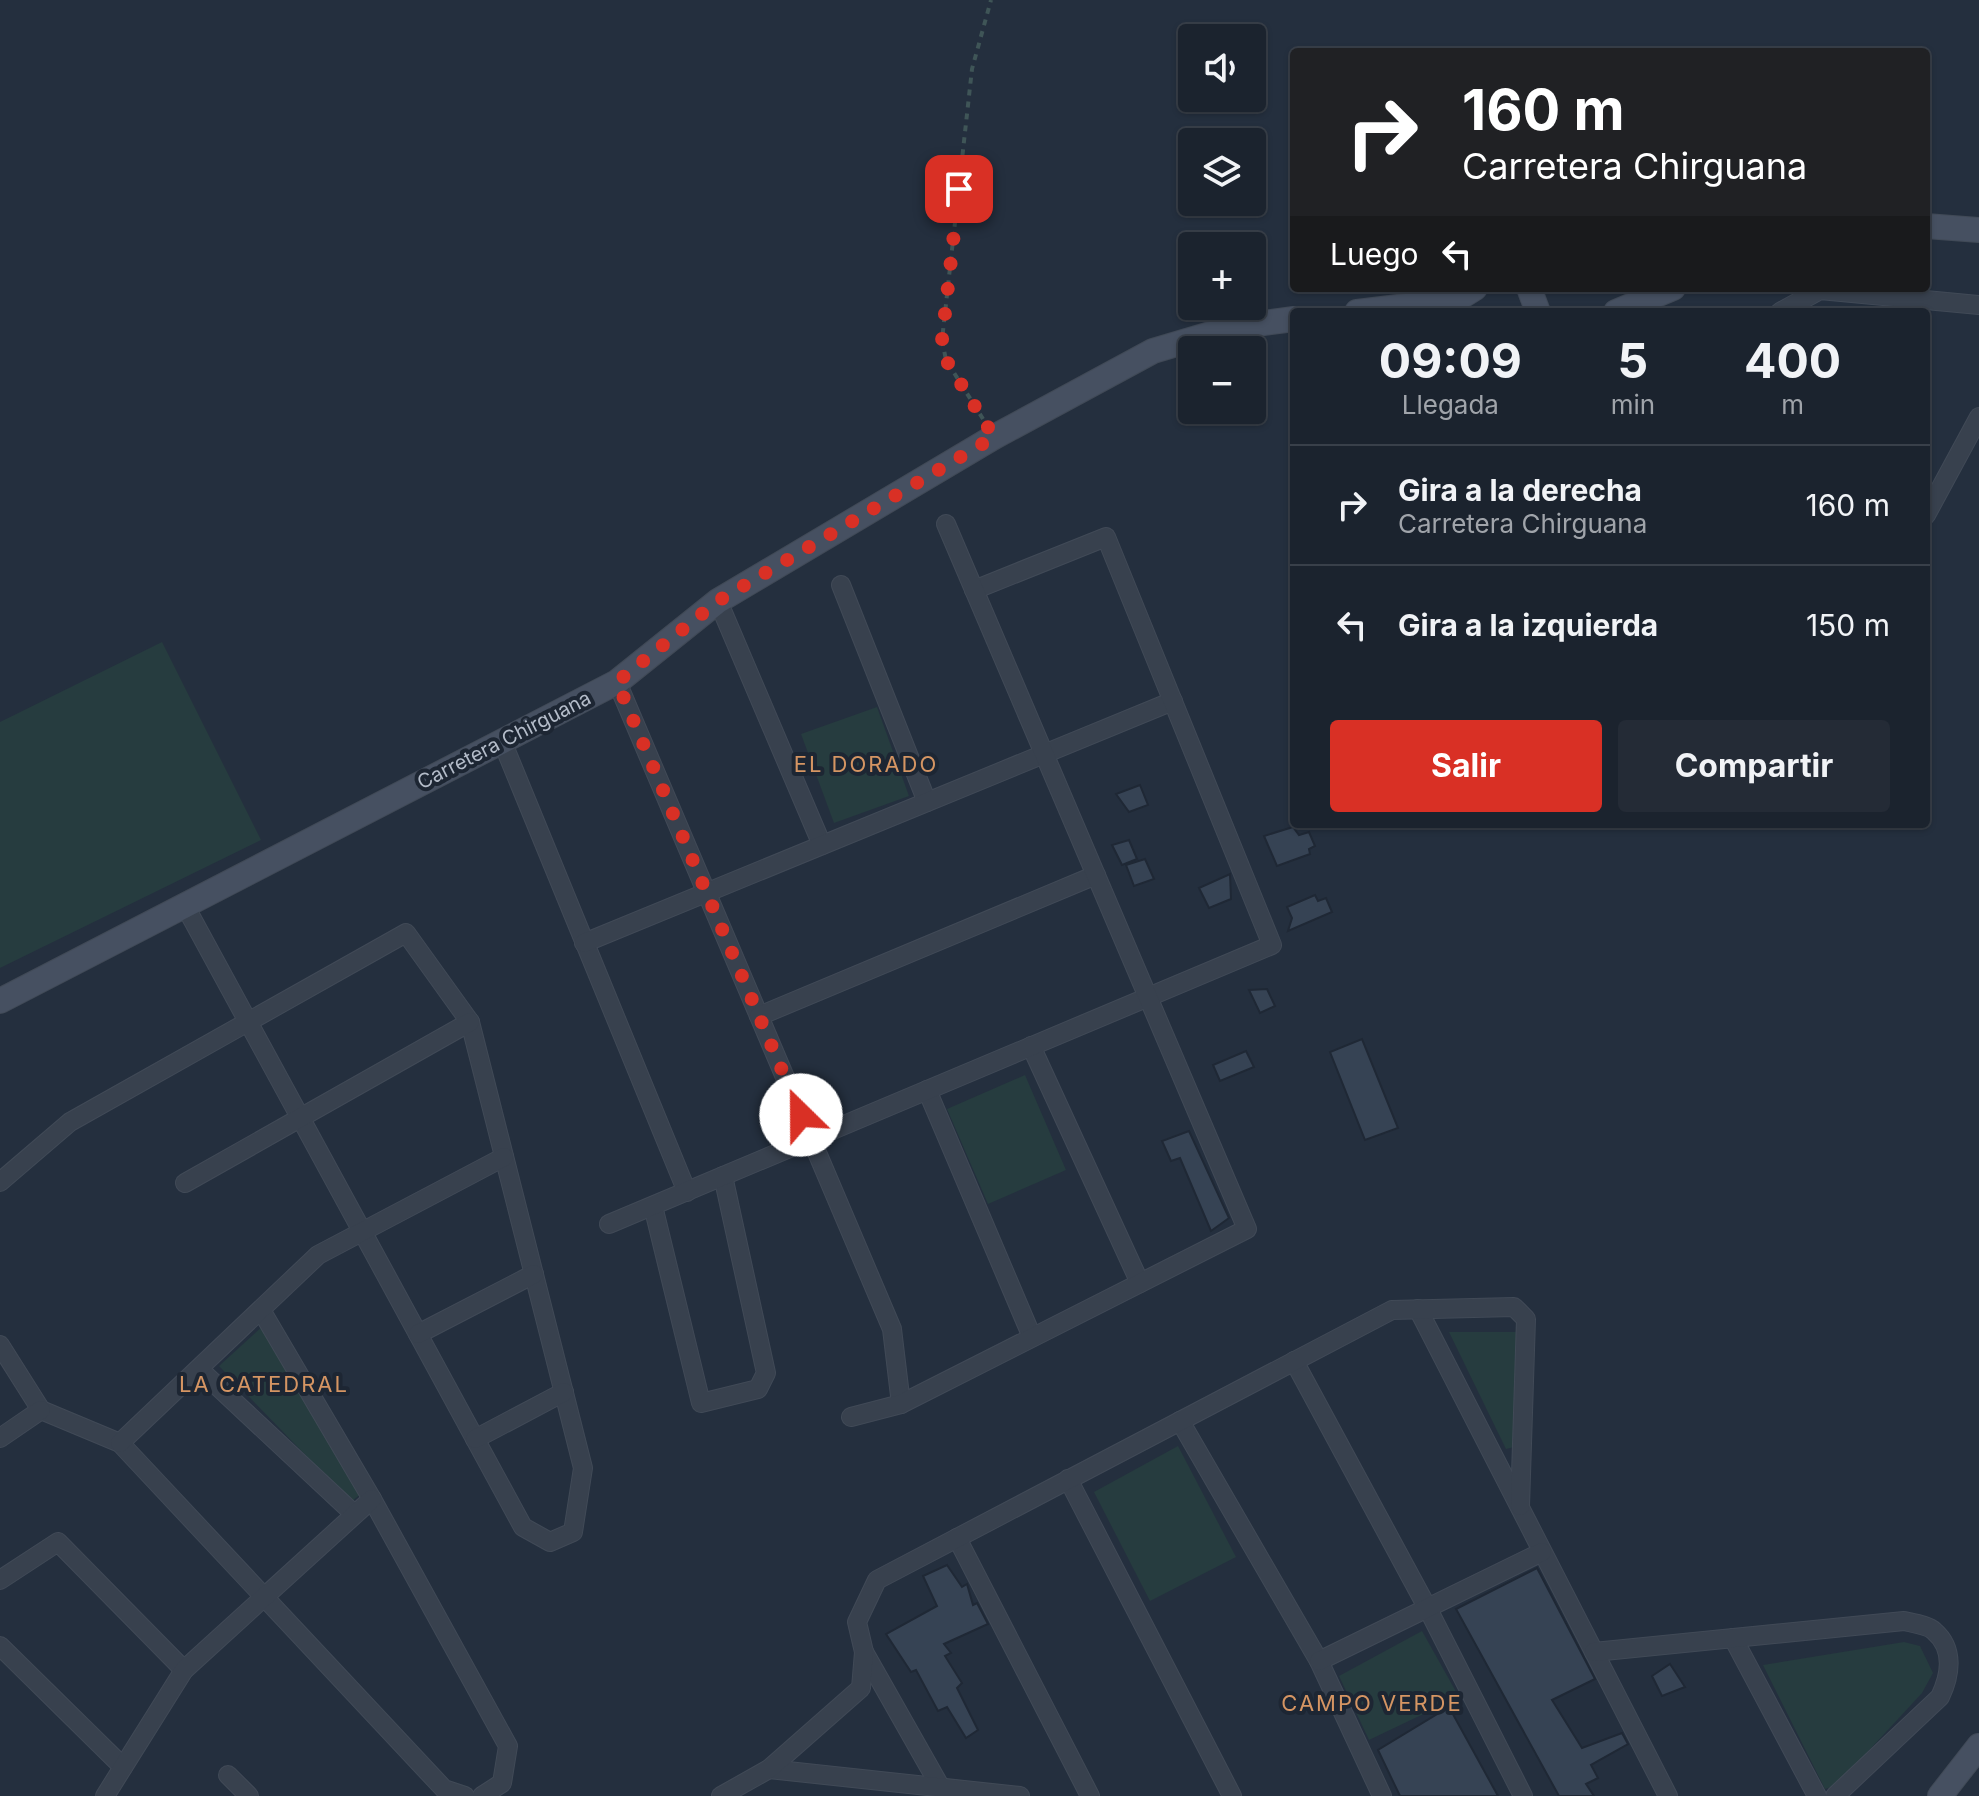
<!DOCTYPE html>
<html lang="es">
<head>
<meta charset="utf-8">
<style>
	body { margin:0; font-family:Inter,sans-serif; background:#242b36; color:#f1f3f6; height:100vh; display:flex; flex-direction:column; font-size:30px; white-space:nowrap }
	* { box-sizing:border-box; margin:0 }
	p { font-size:26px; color:#a0a4aa }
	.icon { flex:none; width:44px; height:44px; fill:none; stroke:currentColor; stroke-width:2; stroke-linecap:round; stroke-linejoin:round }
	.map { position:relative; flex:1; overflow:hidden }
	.sheet { position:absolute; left:1290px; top:308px; width:640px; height:520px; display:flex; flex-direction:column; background:#1b232e; border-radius:8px; box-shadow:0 2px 6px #0004,0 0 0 2px #39404a }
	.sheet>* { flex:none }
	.hud { position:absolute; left:1290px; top:48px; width:640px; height:244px; border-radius:8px; box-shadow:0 2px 6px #0004,0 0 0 2px #39404a; background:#202124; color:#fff; overflow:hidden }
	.fabs { position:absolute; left:1178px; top:24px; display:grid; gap:16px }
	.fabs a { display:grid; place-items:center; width:88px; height:88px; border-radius:8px; background:#1b232e; box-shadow:0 2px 6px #0004,0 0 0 2px #39404a; font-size:40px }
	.pin { position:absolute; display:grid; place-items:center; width:68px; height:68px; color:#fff; margin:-34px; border-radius:16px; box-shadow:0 4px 12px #0006 }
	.me { position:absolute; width:88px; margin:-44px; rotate:337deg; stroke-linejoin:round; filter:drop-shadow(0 0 6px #0008) }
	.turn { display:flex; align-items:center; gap:28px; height:168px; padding:0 40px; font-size:36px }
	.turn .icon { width:104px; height:104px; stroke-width:2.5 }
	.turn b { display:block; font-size:56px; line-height:68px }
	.then { display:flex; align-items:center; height:76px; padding:0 40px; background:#0003; gap:16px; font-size:30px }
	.eta { display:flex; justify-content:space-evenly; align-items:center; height:136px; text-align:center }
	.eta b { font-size:48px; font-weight:700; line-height:56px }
	.primary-button { display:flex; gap:16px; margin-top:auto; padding:16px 40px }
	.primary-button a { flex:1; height:92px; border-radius:8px; background:#d93025; color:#fff; font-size:32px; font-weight:700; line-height:92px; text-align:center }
	.primary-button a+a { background:#242b36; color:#f1f3f6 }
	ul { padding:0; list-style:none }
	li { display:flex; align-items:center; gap:24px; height:120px; padding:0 40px; border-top:2px solid #39404a }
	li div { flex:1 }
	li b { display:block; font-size:30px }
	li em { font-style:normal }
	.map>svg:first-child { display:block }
	.green { fill:#263c3f }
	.building { fill:#364354; stroke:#1f2835; stroke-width:2 }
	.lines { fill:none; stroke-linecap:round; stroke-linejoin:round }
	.street-casing { stroke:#414a57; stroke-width:20 }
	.secondary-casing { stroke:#414a57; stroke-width:26 }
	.path { stroke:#3f5557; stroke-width:4; stroke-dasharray:6 6; stroke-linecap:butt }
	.street { stroke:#38414e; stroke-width:18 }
	.secondary { stroke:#465061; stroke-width:24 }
	.route { stroke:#d93025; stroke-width:14; stroke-dasharray:0 25.2 }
	.labels { text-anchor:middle; stroke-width:8; stroke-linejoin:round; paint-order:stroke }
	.street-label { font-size:20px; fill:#b4bcc9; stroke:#1d2633 }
	.neighbourhood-label { font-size:22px; letter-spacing:2px; fill:#d59563; stroke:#1d2633 }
</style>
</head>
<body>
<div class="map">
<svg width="1979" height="1796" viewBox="0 0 1979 1796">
	<rect width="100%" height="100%" fill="#242f3e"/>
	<g class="green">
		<polygon points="162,642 261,840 0,968 0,722"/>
		<polygon points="877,707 909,796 834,823 801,734"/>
		<polygon points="1025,1075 1066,1170 988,1204 947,1109"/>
		<polygon points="264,1325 362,1493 351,1502 219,1366"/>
		<polygon points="1449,1332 1517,1332 1514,1447 1506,1449"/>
		<polygon points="1178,1446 1236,1557 1150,1601 1094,1492"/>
		<polygon points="1422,1631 1459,1697 1369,1740 1339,1676"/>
		<polygon points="1904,1642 1920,1646 1933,1673 1922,1693 1837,1785 1825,1789 1763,1665"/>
	</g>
	<g class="building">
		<polygon points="1140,785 1148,805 1129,812 1116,794"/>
		<polygon points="1293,827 1299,835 1309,832 1315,846 1309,849 1310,854 1277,866 1264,836"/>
		<polygon points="1129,840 1137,859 1122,865 1112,845"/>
		<polygon points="1145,859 1154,879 1134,886 1126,865"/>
		<polygon points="1230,874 1231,899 1209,908 1199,888"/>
		<polygon points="1315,895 1318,901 1326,898 1332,912 1288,931 1292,918 1287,907"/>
		<polygon points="1267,989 1275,1006 1260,1013 1249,990"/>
		<polygon points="1362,1039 1398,1128 1365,1140 1330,1052"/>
		<polygon points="1246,1051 1254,1067 1220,1081 1213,1065"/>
		<polygon points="1189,1131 1229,1218 1211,1231 1180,1158 1171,1161 1162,1141"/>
		<polygon points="947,1565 962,1587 967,1584 973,1605 977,1603 988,1624 944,1644 951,1653 945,1656 962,1683 957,1688 978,1730 966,1738 947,1707 938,1711 916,1670 911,1672 886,1634 937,1606 923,1576"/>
		<polygon points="1537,1568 1595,1679 1552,1700 1582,1748 1622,1733 1628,1744 1591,1765 1598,1778 1586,1784 1594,1796 1559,1796 1456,1609"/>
		<polygon points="1670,1664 1685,1687 1662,1696 1652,1676"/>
		<polygon points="1449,1707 1498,1796 1400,1796 1378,1750"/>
	</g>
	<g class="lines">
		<g class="street-casing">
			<g id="street">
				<polyline points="1780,312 1820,290 1979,305"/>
				<polyline points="1926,515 1979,417"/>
				<polyline points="841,585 927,802"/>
				<polyline points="718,601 822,845"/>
				<polyline points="617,682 892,1329 901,1404"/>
				<polyline points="502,741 687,1192"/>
				<polyline points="584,943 1173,701"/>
				<polyline points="759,1016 1096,875"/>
				<polyline points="1031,1046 1140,1283"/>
				<polyline points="927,1090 1032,1337"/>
				<path d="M0,1182L70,1122L406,933L470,1022L583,1468L573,1532L550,1542L523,1527C410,1319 296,1112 184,904"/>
				<polyline points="185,1183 470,1022"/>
				<polyline points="653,1206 701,1403 758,1389 766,1373 723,1176"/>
				<polyline points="609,1224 1272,945 1106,537 974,590"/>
				<polyline points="1418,1309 1668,1796"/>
				<polyline points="261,1310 372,1499 508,1746 502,1783 482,1796"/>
				<polyline points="418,1334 534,1274"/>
				<polyline points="0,1345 41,1410 120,1443 444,1789 465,1796"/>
				<polyline points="1294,1361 1428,1609 1523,1796"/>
				<polyline points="199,1369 352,1512"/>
				<polyline points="851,1417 901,1404 1247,1229 946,524"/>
				<polyline points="1180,1421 1319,1661 1382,1796"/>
				<polyline points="0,1438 41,1410"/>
				<polyline points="475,1439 564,1392"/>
				<polyline points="120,1443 318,1255 504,1157"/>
				<polyline points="1068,1479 1232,1796"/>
				<polyline points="957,1538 1090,1796"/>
				<polyline points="0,1580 58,1542 184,1670"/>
				<polyline points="1733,1638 1817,1796"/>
				<polyline points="0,1646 123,1767"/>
				<polyline points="864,1652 941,1788"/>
				<path d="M1594,1652L1904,1621C1912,1623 1928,1625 1934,1631C1955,1649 1950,1676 1940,1697L1835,1796"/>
				<polyline points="1319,1661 1542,1552"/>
				<polyline points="769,1769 1020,1796"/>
				<polyline points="228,1775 249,1796"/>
				<polyline points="105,1796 184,1670 372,1499"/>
				<polyline points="721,1796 769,1769 861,1688 864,1652 857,1622 877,1580 1392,1310 1514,1307 1526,1319 1520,1506"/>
			</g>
		</g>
		<g class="secondary-casing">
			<g id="secondary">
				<polyline points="1926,226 1979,230"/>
				<polyline points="1529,288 1538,312"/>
				<polyline points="1357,312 1456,300 1475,288"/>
				<polyline points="1616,312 1673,288"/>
				<polyline points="0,1001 617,682 718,601 994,437 1153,351 1234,327 1294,319"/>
				<polyline points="1940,1796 1979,1746"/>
			</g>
		</g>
		<polyline class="path" points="983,419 946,360 942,340 972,69 991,0"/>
		<use href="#street" class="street"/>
		<use href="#secondary" class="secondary"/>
	</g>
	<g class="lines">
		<polyline class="route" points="801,1115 617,682 718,601 994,437 946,360 942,340 959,189"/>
	</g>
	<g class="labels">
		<g class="street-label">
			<text transform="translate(504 740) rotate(-27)" y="7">Carretera Chirguana</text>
		</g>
		<g class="neighbourhood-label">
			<text x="866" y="772">EL DORADO</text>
			<text x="264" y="1392">LA CATEDRAL</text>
			<text x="1372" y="1711">CAMPO VERDE</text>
		</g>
	</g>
</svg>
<div class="fabs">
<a><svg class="icon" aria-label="sound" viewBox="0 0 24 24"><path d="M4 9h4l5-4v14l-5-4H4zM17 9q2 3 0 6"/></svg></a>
<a><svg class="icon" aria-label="layers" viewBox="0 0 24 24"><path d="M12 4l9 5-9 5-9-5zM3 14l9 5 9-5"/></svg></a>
<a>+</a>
<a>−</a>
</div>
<div class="pin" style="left:959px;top:189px;background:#d93025"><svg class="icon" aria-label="arrive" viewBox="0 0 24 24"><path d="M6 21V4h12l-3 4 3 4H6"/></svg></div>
<svg class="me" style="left:801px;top:1115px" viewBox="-20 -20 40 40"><circle r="19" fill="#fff"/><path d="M0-13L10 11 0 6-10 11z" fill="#d93025"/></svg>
<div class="hud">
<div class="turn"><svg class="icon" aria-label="right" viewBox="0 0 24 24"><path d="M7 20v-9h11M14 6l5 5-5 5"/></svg><div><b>160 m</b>Carretera Chirguana</div></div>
<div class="then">Luego<svg class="icon" aria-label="left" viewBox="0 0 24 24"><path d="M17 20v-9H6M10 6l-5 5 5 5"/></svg></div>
</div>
<section class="sheet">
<div class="eta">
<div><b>09:09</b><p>Llegada</p></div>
<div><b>5</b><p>min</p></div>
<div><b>400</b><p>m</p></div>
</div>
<ul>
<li><svg class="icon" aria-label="right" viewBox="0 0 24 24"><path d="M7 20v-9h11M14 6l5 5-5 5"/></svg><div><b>Gira a la derecha</b><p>Carretera Chirguana</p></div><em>160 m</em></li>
<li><svg class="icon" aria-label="left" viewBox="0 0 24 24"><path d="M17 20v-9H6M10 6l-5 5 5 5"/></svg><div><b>Gira a la izquierda</b></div><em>150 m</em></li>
</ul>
<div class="primary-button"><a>Salir</a><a>Compartir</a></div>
</section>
</div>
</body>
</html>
